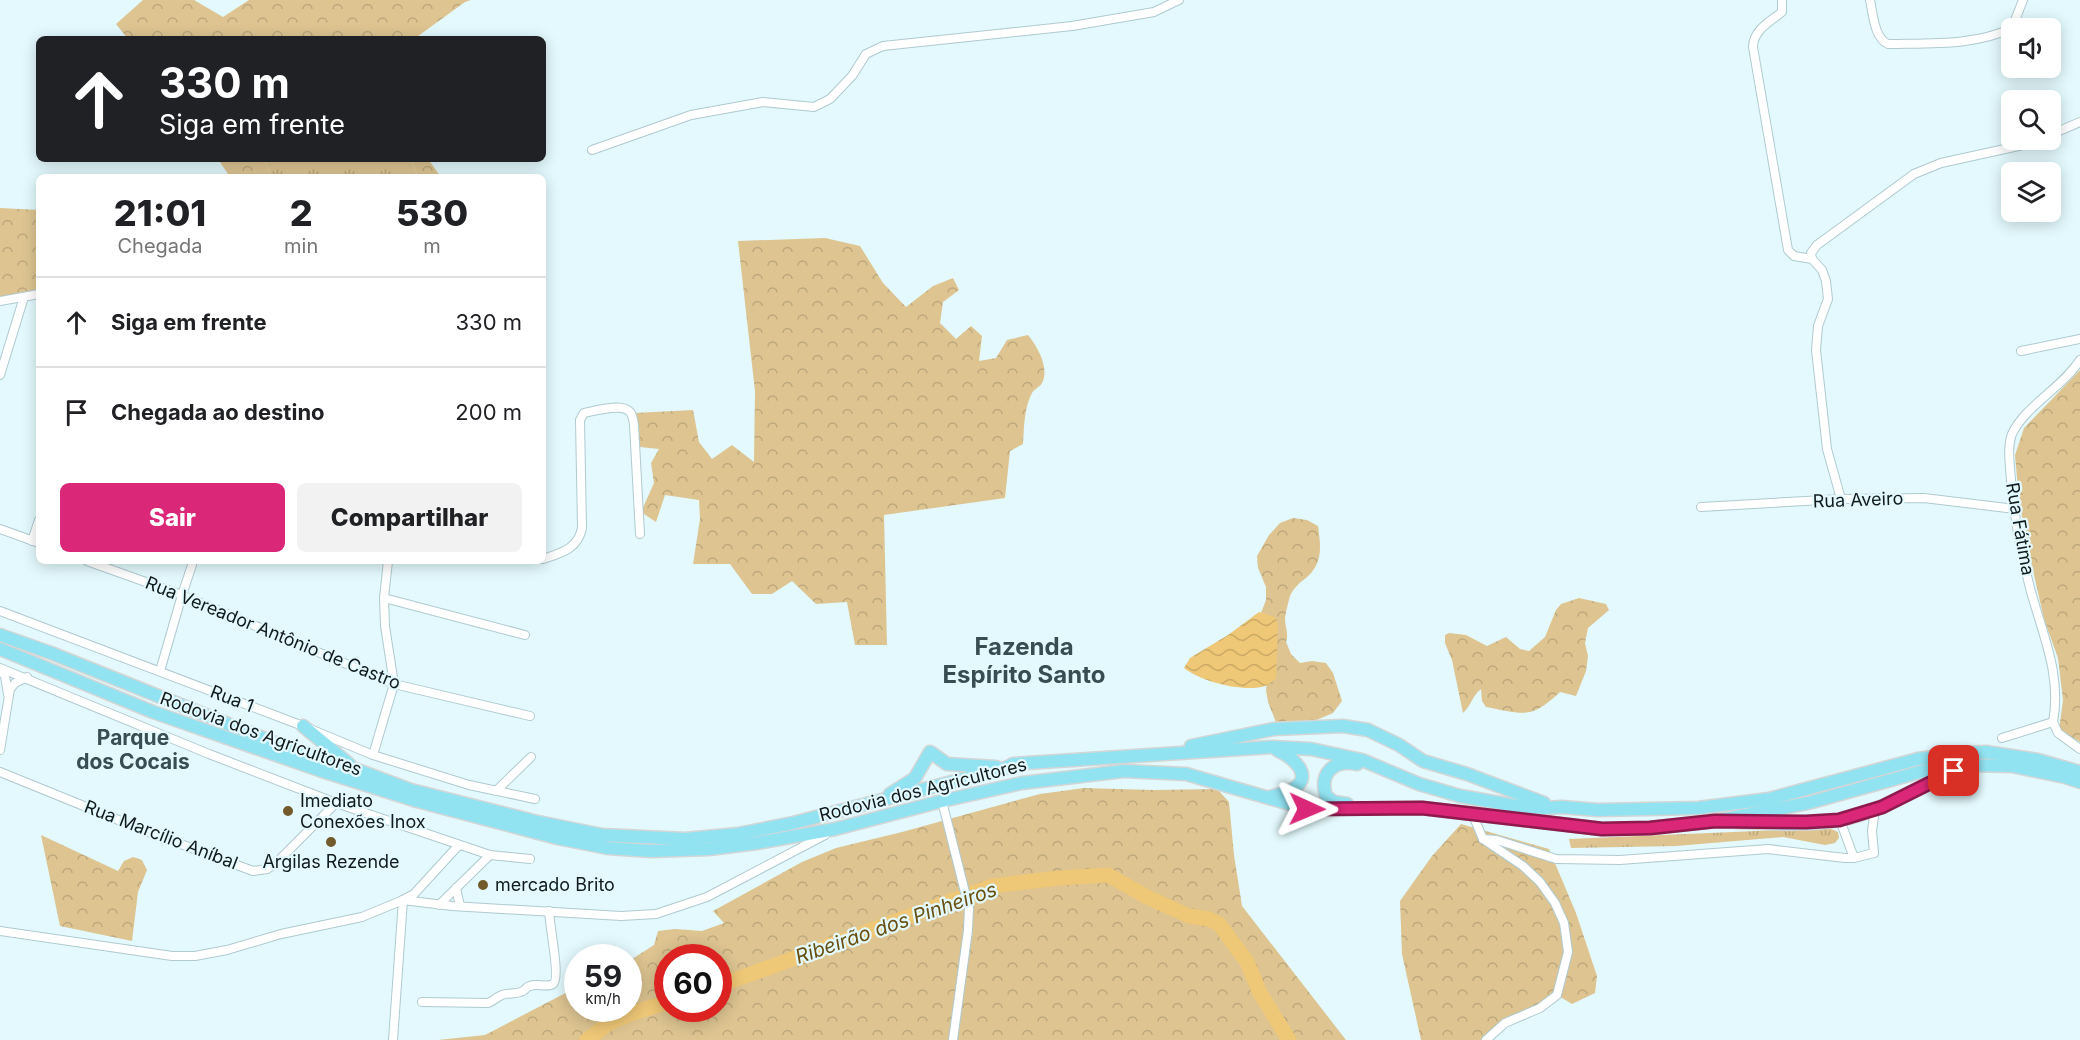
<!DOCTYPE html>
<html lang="pt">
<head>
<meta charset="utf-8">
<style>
	body { margin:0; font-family:Inter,sans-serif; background:#f2f2f2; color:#202124; height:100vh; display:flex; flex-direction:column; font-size:22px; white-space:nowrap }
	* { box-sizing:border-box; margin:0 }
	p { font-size:20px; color:#757577 }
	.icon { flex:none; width:33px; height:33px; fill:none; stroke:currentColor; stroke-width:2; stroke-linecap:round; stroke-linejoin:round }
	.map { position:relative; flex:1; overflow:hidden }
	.side { position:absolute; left:36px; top:174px; width:510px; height:390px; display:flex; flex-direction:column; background:#fff; border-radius:9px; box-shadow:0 3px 15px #0003 }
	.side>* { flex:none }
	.guide { position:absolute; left:36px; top:36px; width:510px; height:126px; border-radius:9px; box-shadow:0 3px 15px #0003; background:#202124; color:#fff; overflow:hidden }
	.tools { position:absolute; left:2001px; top:18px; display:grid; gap:12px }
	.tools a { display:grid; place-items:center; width:60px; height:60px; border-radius:9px; background:#fff; box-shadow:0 3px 15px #0003; font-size:30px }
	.speed { position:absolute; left:564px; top:944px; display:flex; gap:12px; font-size:30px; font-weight:700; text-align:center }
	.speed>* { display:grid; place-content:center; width:78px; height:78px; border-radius:50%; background:#fff; box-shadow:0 3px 15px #0003; line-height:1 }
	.speed small { font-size:15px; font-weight:400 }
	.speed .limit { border:9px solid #d22; background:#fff; color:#111 }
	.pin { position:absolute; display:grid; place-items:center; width:51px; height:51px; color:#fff; margin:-26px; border-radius:12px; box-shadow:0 3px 9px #0006 }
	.me { position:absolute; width:66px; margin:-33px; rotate:91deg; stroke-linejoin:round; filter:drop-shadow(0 0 4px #0008) }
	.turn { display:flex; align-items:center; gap:21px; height:126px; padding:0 24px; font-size:27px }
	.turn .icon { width:78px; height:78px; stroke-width:2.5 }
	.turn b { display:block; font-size:42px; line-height:51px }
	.eta { display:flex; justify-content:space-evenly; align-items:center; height:102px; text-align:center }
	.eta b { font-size:36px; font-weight:800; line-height:42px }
	.button { display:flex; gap:12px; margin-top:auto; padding:12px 24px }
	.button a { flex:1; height:69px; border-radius:9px; background:#db2777; color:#fff; font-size:24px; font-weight:800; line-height:69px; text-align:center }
	.button a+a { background:#f2f2f2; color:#202124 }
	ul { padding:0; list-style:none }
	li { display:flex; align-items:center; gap:18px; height:90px; padding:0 24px; border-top:2px solid #e0e0e0 }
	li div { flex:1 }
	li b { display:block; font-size:22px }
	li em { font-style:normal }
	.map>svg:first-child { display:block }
	.grass { fill:url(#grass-tufts) }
	.forest { fill:url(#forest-crowns); fill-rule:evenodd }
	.water { fill:url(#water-waves) }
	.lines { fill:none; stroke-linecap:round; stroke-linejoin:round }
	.river { stroke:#eec777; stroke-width:15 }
	.minor-casing { stroke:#afcad0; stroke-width:10 }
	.primary-casing { stroke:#d4d6d6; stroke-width:15 }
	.minor { stroke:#fff; stroke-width:8 }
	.primary { stroke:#92e3f2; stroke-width:12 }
	.route-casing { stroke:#8e194d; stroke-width:15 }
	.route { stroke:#db2777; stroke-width:10 }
	.poi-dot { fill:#715b2b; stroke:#e3f9fd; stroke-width:2 }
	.labels { text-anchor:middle; stroke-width:4.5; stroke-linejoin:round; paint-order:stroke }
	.street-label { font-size:18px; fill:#111b1d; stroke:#e3f9fd }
	.poi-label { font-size:18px; fill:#111b1d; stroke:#e3f9fd; text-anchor:start }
	.water-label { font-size:20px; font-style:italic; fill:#695012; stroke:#e3f9fd }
	.quarter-label { font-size:21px; font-weight:bold; fill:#364d52; stroke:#e3f9fd }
	.district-label { font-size:24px; font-weight:bold; fill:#364d52; stroke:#e3f9fd }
</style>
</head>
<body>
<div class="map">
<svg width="2080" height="1040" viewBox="0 0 2080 1040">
	<defs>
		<pattern id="grass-tufts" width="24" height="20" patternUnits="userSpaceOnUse" patternTransform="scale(1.5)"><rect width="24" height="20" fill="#ddc491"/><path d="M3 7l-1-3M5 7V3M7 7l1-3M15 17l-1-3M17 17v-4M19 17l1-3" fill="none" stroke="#bda87d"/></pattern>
		<pattern id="forest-crowns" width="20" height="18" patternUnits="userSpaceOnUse" patternTransform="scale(1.5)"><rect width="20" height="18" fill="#ddc491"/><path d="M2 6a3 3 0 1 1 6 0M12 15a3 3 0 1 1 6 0" fill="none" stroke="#bda87d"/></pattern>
		<pattern id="water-waves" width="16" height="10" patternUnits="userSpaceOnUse" patternTransform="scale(1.5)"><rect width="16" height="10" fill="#eec777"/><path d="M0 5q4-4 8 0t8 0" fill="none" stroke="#cbaa66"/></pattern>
	</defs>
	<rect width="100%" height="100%" fill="#e3f9fd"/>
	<g class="grass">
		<polygon points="264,159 411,159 418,177 271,177"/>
		<polygon points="1829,828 1838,832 1839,838 1835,843 1825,845 1783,837 1676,846 1571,848 1569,839"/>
	</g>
	<g class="forest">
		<polygon points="143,0 194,0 223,17 249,0 471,0 465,2 414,39 128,39 116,24"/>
		<polygon points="218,159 264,159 271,177 230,177"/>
		<polygon points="411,159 428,159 441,177 418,177"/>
		<polygon points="0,208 39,210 39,294 0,301"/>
		<path d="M825,238L860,246L883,283L906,307L933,286L953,278L959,290L943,302L940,323L956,339L971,326L982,336L979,361L996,358L1007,340L1028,335C1037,346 1050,368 1042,383C1040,387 1034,389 1032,393C1024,408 1024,428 1023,444L1010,451L1005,498L884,515L887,645H855L847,602L816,604L792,581L772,594H752L730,564H693L700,519L699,500L665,495L656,522L641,512L654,483L651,463L659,449L640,447L635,413L693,410L699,442L712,459L732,445L754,462L755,391L738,241Z"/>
		<polygon points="2080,370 2080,742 2059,730 2063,700 2058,658 2044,619 2032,566 2019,501 2015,455 2024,428"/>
		<path d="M1293,518L1307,520L1318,526C1321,547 1323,563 1306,578C1300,582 1293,589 1290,596C1289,599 1285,616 1285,619C1285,627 1289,633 1286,642L1291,654L1300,663L1312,661L1326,663L1333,673L1342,701L1333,713L1293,730H1279L1268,702L1266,690L1270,662L1261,613L1266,600V587L1258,568L1257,556L1269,535L1280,523Z"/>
		<path d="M1579,598L1606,604L1609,610L1588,628L1585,643L1588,656L1586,671L1576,696L1560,692C1530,720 1524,714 1486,707L1482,701L1481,689C1472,696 1471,706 1463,713L1452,660L1445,643V635L1449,633L1466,635L1487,646L1506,637L1520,649L1529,651L1545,637L1556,610L1561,604Z"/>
		<path d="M1084,788L1153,790L1217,789L1229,802L1234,855L1242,906L1346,1040H438L485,1035L577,987L578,1008H628L629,961L654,945L658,931L675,929L702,931L724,923L713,911L802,862L836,848L902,832L1040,794ZM668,957H718V1008H668Z"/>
		<polygon points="1461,824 1549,849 1576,913 1597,976 1595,993 1572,1004 1557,995 1505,1023 1486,1040 1421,1040 1402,954 1400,901 1432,856"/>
		<polygon points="41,835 118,871 124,861 133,857 142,860 147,870 138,892 132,941 60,926"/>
	</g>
	<path class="water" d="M1259,612L1275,617L1278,624L1276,678C1273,681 1269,685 1265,686C1244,693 1200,681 1184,668L1190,658L1228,635Z"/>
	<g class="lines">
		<g class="river">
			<polyline points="718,986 992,886 1059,878 1108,875 1147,897 1189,916 1209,919 1219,924 1247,962 1260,993 1289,1040"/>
			<polyline points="587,1040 609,1023 633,1013 668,1002"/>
		</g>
		<g class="minor-casing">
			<g id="minor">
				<path d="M1782,0V12C1771,21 1753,30 1753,47L1788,250L1794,256L1812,259"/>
				<path d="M1870,0C1873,13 1874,38 1888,44C1928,43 1975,46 2012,28L2023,0"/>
				<polyline points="2050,135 2080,122"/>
				<polyline points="592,150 691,115 763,102 814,107 830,99 852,76 866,54 883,46 1072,26 1154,12 1179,0"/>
				<polyline points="0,301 39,294"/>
				<polyline points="2021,351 2080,339"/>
				<polyline points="0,375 24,297"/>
				<polyline points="1841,499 1827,449 1816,350 1818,326 1828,299 1826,281 1822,270 1812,259 1811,253 1817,245 1914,174 1941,163 2023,145 2037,140"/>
				<polyline points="1701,507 1841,499 1924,498 2015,509"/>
				<polyline points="0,529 39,543"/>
				<polyline points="32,541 39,520"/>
				<path d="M543,559C561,553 578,549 582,528L580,420L584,413C595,411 620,403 629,411C633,414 633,420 634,425L640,534"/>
				<polyline points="87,561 182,595 394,684 530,716"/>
				<polyline points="384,598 525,635"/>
				<polyline points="0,611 303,726 373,755 469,785 535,799"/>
				<polyline points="0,668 209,754 336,803 490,855 530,859"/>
				<polyline points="0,670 5,676 8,694"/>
				<polyline points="160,671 182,595 192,565"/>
				<path d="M2053,722C2062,675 2042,633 2030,588C2021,553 2014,516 2011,480C2010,465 2007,448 2012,434C2024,407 2063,387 2080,360"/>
				<polyline points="2002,738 2053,722 2058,733 2080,749"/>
				<polyline points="0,750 10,689 15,683 27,677"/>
				<polyline points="373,755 394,684 385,626 384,598 388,561"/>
				<polyline points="0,772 143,830 253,871 267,869 275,864 336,803"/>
				<polyline points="496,791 531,757"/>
				<polyline points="942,801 969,908 968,930 953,1040"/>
				<polyline points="1472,813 1483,839 1523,866 1540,882 1555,903 1564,923 1568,952 1557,995 1540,1008 1505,1023 1486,1040"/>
				<polyline points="1840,820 1854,858"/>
				<polyline points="1483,839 1497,840 1556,859 1620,860 1768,849 1845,858 1854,858 1874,853 1872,831 1875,809"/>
				<polyline points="456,888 460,906"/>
				<polyline points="403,900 414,894 458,846"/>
				<polyline points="439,905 490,855"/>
				<polyline points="0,931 172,956 195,956 227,950 281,934 362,917 403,900 452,906 621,916 656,914 707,897 825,835"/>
				<path d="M422,1002L488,1003C494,1001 495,998 500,996C506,992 516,995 523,991C528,988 524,988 530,986C537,983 547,988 553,984C561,979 549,923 549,911"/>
				<polyline points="393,1040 403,900"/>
			</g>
		</g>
		<g class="primary-casing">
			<g id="primary">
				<polyline points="0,635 51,653 288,748 355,769 411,790 538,822 602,835 685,839 738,834 793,823 1006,768 1013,764 1272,747 1311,749 1362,760 1419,784 1460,796 1517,806 1544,808 1562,807 1597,810 1698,808 1769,799 1918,759 1964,753 1986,752 2038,760 2080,772"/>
				<polyline points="0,649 153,712 322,771 417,801 557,838 608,848 651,851 709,849 757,843 835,829 942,801 1022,783 1124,771 1186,774 1307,809 1422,808 1602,829 1650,828 1715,821 1808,803 1927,770 1969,765 2012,766 2065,777 2080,782"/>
				<polyline points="303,726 349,764"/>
				<polyline points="1191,746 1274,729 1343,726 1368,730 1399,745 1423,761 1467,774 1544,803"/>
				<polyline points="890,794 915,778 930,752 947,764 996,767"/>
				<path d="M1270,797C1276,795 1284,794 1289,791C1317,778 1294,758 1277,750"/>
				<path d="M1347,804L1334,802L1326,796C1319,773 1334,759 1357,764"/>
				<path d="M1737,822C1768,823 1810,826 1840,820C1881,812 1917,787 1955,771"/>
			</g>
		</g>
		<use href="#minor" class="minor"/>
		<use href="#primary" class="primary"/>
	</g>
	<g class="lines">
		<g class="route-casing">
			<polyline id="route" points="1307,809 1422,808 1602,829 1650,828 1715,821 1806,822 1839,820 1882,807 1954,771"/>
		</g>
		<use href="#route" class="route"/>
	</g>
	<g class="poi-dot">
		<circle cx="288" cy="811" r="6"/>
		<circle cx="331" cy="842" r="6"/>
		<circle cx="483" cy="885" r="6"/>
	</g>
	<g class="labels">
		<g class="street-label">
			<text transform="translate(1858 500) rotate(-2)" y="6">Rua Aveiro</text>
			<text transform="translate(2020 529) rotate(80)" y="6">Rua Fátima</text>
			<text transform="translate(273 633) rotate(22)" y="6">Rua Vereador Antônio de Castro</text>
			<text transform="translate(232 699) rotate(21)" y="6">Rua 1</text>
			<text transform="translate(261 734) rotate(20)" y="6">Rodovia dos Agricultores</text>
			<text transform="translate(923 790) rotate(-14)" y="6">Rodovia dos Agricultores</text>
			<text transform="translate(161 835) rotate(21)" y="6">Rua Marcílio Aníbal</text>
		</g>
		<g class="poi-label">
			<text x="300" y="807">Imediato<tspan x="300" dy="21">Conexões Inox</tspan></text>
			<text x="331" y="868" text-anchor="middle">Argilas Rezende</text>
			<text x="495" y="891">mercado Brito</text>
		</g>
		<g class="water-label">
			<text transform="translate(896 923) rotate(-19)" y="7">Ribeirão dos Pinheiros</text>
		</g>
		<g class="quarter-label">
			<text x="133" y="745">Parque<tspan x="133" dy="24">dos Cocais</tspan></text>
		</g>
		<g class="district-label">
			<text x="1024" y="655">Fazenda<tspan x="1024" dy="28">Espírito Santo</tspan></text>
		</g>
	</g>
</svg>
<div class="tools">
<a><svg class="icon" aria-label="sound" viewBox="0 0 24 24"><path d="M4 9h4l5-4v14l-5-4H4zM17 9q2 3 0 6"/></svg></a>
<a><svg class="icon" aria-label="search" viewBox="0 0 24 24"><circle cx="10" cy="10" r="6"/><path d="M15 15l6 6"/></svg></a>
<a><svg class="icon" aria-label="layers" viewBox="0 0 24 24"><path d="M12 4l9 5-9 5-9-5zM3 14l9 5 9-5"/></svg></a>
</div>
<div class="speed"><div>59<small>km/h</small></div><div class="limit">60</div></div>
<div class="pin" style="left:1954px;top:771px;background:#d93025"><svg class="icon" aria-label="arrive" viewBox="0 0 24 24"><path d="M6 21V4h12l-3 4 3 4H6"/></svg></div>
<svg class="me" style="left:1307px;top:809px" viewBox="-20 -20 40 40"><path d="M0-17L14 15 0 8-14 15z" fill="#db2777" stroke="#fff" stroke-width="4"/></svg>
<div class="guide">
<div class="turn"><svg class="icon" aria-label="ahead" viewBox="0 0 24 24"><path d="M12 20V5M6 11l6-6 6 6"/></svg><div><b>330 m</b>Siga em frente</div></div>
</div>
<section class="side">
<div class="eta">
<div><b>21:01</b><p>Chegada</p></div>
<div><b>2</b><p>min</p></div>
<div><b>530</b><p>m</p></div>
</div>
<ul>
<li><svg class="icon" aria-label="ahead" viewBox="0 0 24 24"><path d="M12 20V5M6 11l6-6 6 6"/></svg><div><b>Siga em frente</b></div><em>330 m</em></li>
<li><svg class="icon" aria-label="arrive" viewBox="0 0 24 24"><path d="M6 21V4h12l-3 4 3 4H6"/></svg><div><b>Chegada ao destino</b></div><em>200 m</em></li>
</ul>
<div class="button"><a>Sair</a><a>Compartilhar</a></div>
</section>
</div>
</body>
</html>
